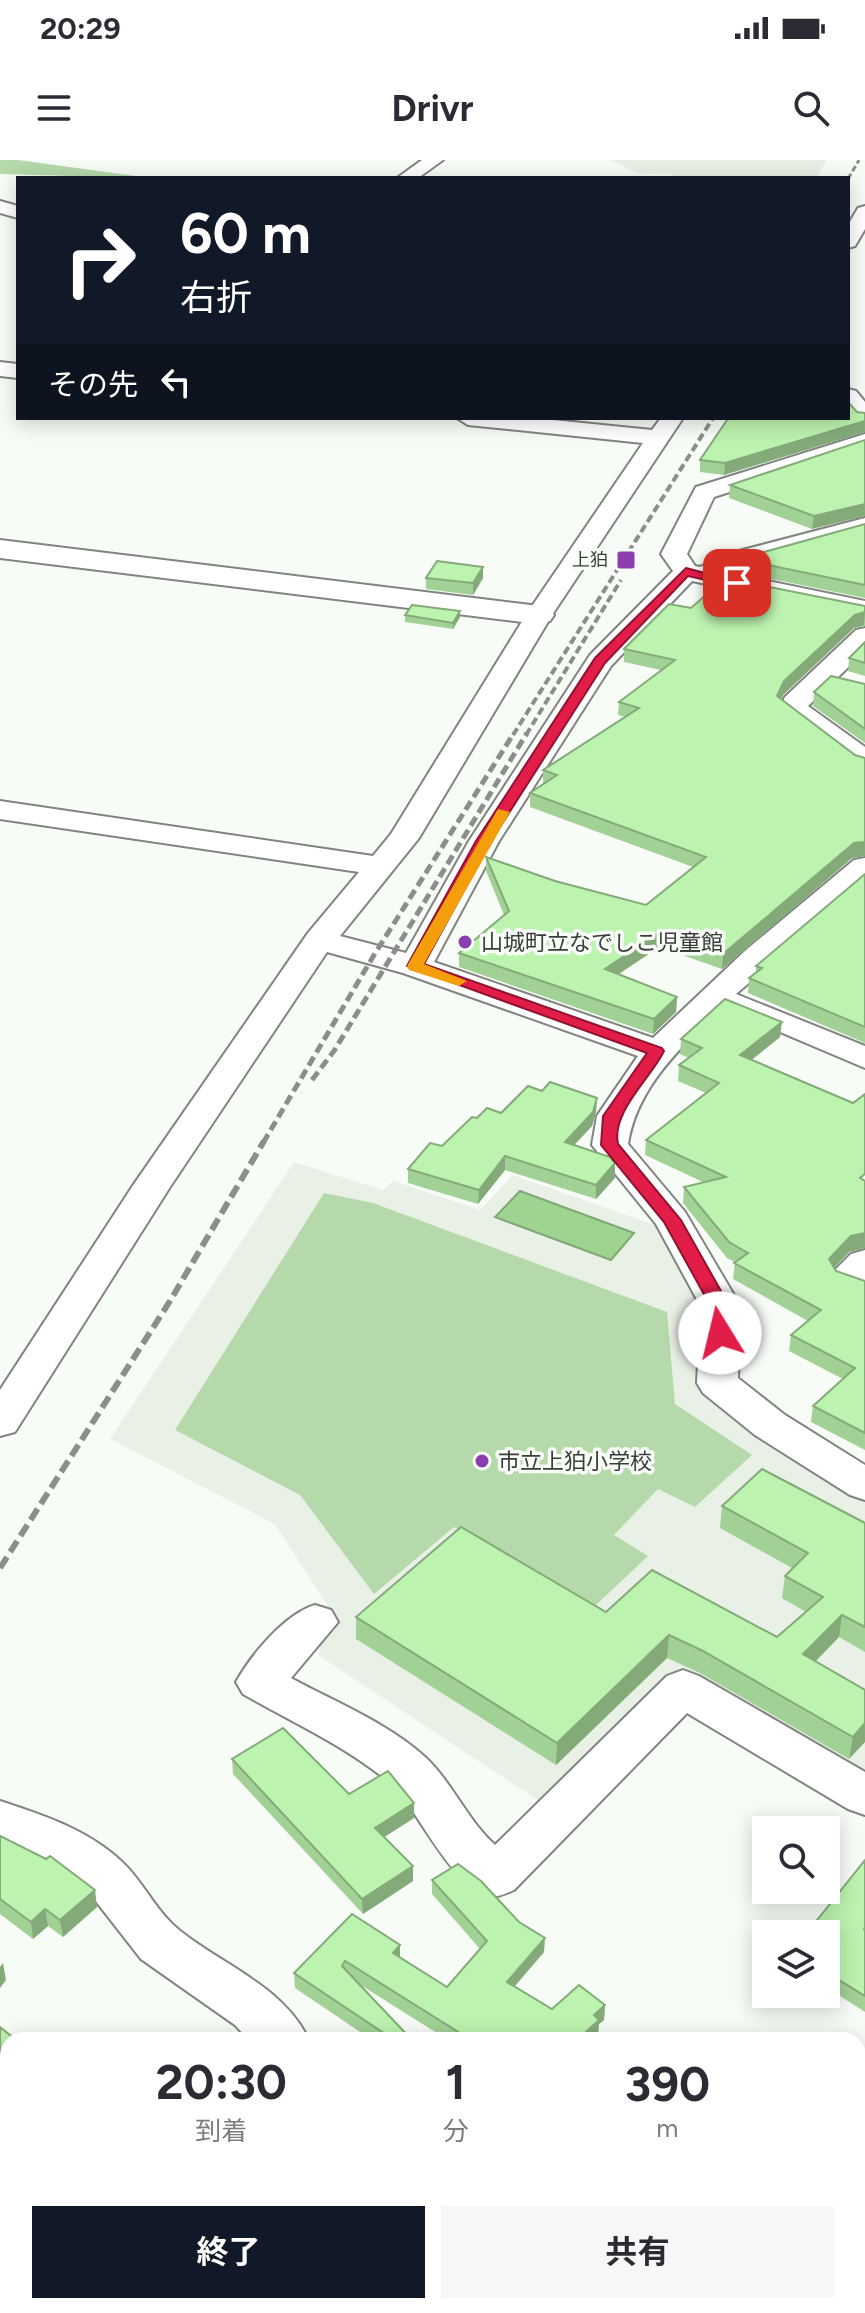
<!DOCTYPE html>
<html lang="ja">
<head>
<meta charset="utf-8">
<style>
	body { margin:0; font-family:Figtree,"Noto Sans JP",sans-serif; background:#f7f7f7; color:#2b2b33; height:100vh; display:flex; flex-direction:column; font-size:30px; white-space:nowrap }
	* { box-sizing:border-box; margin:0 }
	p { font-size:26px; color:#7c7c81 }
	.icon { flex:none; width:44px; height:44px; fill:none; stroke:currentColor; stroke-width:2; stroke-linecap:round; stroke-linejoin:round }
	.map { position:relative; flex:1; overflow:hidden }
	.panel { position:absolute; left:0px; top:1872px; width:866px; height:282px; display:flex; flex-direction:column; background:#fff; border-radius:24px 24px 0 0; box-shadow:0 4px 20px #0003 }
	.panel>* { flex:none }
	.hud { position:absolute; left:16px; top:16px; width:834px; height:244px; border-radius:0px; box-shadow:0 4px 20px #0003; background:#111827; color:#fff; overflow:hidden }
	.fabs { position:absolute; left:752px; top:1656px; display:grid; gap:16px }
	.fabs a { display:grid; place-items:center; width:88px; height:88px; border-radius:0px; background:#fff; box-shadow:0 4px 20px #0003; font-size:40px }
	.pin { position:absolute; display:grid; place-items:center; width:68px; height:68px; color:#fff; margin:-34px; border-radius:16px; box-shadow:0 4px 12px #0006 }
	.me { position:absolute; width:88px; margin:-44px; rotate:351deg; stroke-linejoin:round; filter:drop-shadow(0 0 6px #0008) }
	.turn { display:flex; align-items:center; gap:28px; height:168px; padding:0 32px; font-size:36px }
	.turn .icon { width:104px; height:104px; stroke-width:2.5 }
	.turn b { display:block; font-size:56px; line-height:68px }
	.then { display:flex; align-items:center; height:76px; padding:0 32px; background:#0003; gap:16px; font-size:30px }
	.eta { display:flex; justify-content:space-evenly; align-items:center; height:136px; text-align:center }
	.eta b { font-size:48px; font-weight:700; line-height:56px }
	.cta { display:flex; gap:16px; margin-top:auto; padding:16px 32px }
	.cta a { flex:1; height:92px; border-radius:0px; background:#111827; color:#fff; font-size:32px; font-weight:700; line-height:92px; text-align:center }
	.cta a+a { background:#f7f7f7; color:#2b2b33 }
	.status { display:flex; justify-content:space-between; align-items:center; height:56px; padding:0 40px; background:#fff; direction:ltr }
	.status svg { height:22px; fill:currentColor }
	header { display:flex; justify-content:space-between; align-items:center; height:104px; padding:0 32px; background:#fff; font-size:36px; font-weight:700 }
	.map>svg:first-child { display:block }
	.built { fill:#e9f1e6 }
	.green { fill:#b5d9ab }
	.water { fill:#9ed490; stroke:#80a776; stroke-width:2 }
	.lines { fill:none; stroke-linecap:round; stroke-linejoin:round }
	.minor-casing { stroke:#818480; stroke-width:4 }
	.tertiary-casing { stroke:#818480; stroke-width:4 }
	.minor { fill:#fff; fill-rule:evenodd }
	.tertiary { fill:#fff; fill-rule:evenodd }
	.rail-far3 { stroke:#8b8e8b; stroke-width:3; stroke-dasharray:6 3; stroke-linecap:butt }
	.rail-far2 { stroke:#8b8e8b; stroke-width:4; stroke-dasharray:8 4; stroke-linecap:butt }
	.rail-far1 { stroke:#8b8e8b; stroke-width:5; stroke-dasharray:10 5; stroke-linecap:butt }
	.rail { stroke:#8b8e8b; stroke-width:6; stroke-dasharray:13 6; stroke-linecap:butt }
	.wall { fill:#a2d196 }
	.shaded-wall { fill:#84aa7a }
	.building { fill:#bcf3ae; stroke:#84aa7a; stroke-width:2 }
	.route { fill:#e11d48; stroke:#92132f; stroke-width:2 }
	.slow { fill:#f59e0b }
	.poi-dot { fill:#8a3eaf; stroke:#f8fcf7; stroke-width:3 }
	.labels { text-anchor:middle; stroke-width:7; stroke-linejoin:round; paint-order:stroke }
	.far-poi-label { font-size:18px; fill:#3b3d3b; stroke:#f8fcf7; text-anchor:end }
	.poi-label { font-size:22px; fill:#3b3d3b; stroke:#f8fcf7; text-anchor:start }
</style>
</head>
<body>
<div class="status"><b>20:29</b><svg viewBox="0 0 49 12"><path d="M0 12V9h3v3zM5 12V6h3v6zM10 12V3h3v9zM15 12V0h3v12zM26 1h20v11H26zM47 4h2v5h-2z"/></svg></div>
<header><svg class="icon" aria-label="menu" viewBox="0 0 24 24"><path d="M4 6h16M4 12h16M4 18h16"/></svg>Drivr<svg class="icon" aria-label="search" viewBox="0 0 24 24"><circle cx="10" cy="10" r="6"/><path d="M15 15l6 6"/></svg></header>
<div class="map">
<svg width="865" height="2153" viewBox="0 0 865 2153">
	<rect width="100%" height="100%" fill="#f8fcf7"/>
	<g class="built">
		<polygon points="609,0 827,0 816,18 674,18 670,13 641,14"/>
		<polygon points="294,1002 383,1030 394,1021 480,1050 513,1015 663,1068 697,1118 721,1240 865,1334 865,1625 681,1514 545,1645 318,1495 331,1451 275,1364 110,1279"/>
	</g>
	<g class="green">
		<polygon points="0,0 18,0 150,18 0,14"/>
		<polygon points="324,1033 373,1043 667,1152 675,1244 752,1295 695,1347 658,1329 614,1375 648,1396 596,1445 454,1367 374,1434 300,1335 175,1270"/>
	</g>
	<polygon class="water" points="520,1031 634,1073 611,1100 495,1057"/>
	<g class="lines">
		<g class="minor-casing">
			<g id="minor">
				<polygon points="422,0 443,0 418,18 397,18"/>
				<polygon points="0,41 18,46 18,58 0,53"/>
				<polygon points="865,46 865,69 855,86 848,88 848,65 858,48"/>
				<polygon points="0,202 18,204 18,218 0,216"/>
				<polygon points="848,229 856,231 865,242 865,263 857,261 848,250"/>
				<path d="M457,258H533L652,270L661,258H683L552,455L419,678L340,776L406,793L469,681L590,495L673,411L661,394L696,327L865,274V288L714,337L687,394L695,406L700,407L731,393L865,358V373L749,403L729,413L865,441V457L692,421L611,506L499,681L434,802L653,878L746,790L854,700L865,698V723L736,834L865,886V908L721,847C682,887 637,926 628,984L685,1052L741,1147L738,1218L785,1255L865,1305V1340L850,1335L755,1275L703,1233L697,1223L701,1147L656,1064L592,985L597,956L638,896L403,813L327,792L170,1027L15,1272L0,1276V1230L132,1027L308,773L359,712L0,659V641L373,696L391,674L526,455L643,283L468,265Z"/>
				<polygon points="865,468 865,491 808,546 865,587 865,609 855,606 779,549 785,537 856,470"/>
				<polygon points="865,1090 865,1136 835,1124 830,1115 851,1094"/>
				<path d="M315,1445L331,1450L338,1462L291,1518C335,1542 388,1563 425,1597C452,1622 467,1660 495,1685L667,1516L683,1510L699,1516L865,1612V1655L848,1649L687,1553L514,1730C509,1732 501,1736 496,1736C454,1737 417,1645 390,1623C346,1586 292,1562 243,1534L236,1522C251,1495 285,1454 315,1445Z"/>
				<path d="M0,1641C46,1656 95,1672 129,1709C146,1728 159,1754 179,1770C224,1806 283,1826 309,1880H249L235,1865L141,1799L91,1735L46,1699L0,1681Z"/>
				<polygon points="865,1980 865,2038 858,2041 858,1983"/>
				<polygon points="427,2146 490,2146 493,2153 430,2153"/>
				<polygon points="742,2146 802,2146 799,2153 739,2153"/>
			</g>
		</g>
		<g class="tertiary-casing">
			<polygon id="tertiary" points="0,380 539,446 550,449 554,455 550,461 539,464 0,398"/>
		</g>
		<use href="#minor" class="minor"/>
		<use href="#tertiary" class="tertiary"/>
		<polyline class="rail-far3" points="848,19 859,0"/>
		<g class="rail-far2">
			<polyline points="513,575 713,258"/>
			<polyline points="526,575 621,420"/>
		</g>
		<g class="rail-far1">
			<polyline points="312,920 334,891 527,573"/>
			<polyline points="263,983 374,795 514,573"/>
		</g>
		<polyline class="rail" points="0,1408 170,1141 264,981"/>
	</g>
	<g class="wall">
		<polygon points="857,252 724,315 700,312 700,300"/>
		<polygon points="865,280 812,369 729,338 730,325"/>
		<polygon points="865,364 865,438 738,412 739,399"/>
		<polygon points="483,407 483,418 473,435 426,429 426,418"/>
		<polygon points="865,446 865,466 854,468 783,535 781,539 855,595 865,598 865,696 852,698 722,809 659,787 618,814 677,837 676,852 653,874 459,807 459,793 504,755 486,711 486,697 555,721 646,745 693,707 530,647 530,633 543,624 543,610 625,557 618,555 619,542 661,510 624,502 624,489 691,448"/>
		<polygon points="460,451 460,457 453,469 405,462 405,455"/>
		<polygon points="865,482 865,516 848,511 849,498"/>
		<polygon points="865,524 865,583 813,546 814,532"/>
		<polygon points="865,714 865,883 748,833 749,818 756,813 756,806"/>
		<polygon points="780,877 752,899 853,943 849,1092 834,1107 836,1111 865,1121 865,1290 811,1262 813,1246 843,1219 789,1191 791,1175 808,1161 733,1119 735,1102 727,1098 683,1043 684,1027 703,1022 645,995 646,980 706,933 678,921 679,905 689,898 680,894 681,879"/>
		<polygon points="597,938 596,952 592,966 574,985 615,1003 615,1018 596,1039 505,1010 478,1044 408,1023 408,1009 442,986 477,958 501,953"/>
		<polygon points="722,1346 865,1363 865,1492 839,1477 816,1501 865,1530 849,1599 700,1513 667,1498 556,1605 356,1479 356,1457 606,1452 777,1477 806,1452 782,1438 785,1416 792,1408 720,1368"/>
		<polygon points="232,1599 414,1658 384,1677 413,1706 413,1721 363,1754 233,1614"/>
		<polygon points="0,1676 97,1747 63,1777 48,1766 33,1779 0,1754"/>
		<polygon points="865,1700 865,1852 826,1827 826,1774"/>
		<polygon points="432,1720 544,1792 515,1826 552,1849 605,1845 604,1860 599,1864 598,1875 592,1880 448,1880 359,1824 412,1880 372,1880 295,1828 294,1813 400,1785 400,1798 447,1827 480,1789 432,1734"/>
		<polygon points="493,2146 711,2146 705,2152 707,2153 493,2153"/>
	</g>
	<g class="shaded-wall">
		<polygon points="865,261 865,272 724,315 725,303"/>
		<polygon points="865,344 865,356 812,369 814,356"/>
		<polygon points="483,407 483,418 473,435 473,423"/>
		<polygon points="460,451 460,457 453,469 453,463"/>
		<polygon points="865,452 864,465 854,468 783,535 776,550 777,536 784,521 855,455"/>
		<polygon points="865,682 865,696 852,698 722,809 723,794 854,683"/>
		<polygon points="660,772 659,787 604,824 605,809"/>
		<polygon points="677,837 676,852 653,874 654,859"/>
		<polygon points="782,862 780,877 739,910 740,895"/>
		<polygon points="597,938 596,952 592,966 564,996 565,982"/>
		<polygon points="505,996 505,1010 478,1044 479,1030"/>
		<polygon points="615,1003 615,1018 596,1039 596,1025"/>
		<polygon points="865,1073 865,1088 849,1092 827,1115 829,1099 851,1076"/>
		<polygon points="842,1455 839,1477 800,1517 803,1494"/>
		<polygon points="669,1475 667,1498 556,1605 557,1583"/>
		<polygon points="865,1563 865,1582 849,1599 853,1577"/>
		<polygon points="414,1643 414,1658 375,1683 375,1668"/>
		<polygon points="413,1706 413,1721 363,1754 362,1739"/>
		<polygon points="95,1730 97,1747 63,1777 60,1760"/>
		<polygon points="45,1749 48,1766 33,1779 31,1762"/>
		<polygon points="545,1778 544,1792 506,1836 507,1822"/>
		<polygon points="400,1785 400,1799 393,1793"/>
		<polygon points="3,1803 6,1820 0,1828 0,1807"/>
		<polygon points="605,1845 604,1860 599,1864 598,1875 592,1880 577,1880 594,1855"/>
		<polygon points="8,1929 8,1948 0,1956 0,1936"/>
		<polygon points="699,2146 711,2146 704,2153"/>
	</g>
	<g class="building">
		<polygon points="848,242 857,252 865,253 865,261 725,303 700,300 727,260 731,258 848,258"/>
		<polygon points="865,280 865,344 814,356 730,325"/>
		<polygon points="865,364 865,425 739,399"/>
		<polygon points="437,401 483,407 473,423 426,418"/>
		<polygon points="725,418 865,446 865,452 855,455 784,521 777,536 855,595 865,598 865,682 854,683 723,794 660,772 605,809 677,837 654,859 459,793 509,751 486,697 555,721 646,745 706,697 530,633 557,615 543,610 639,548 619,542 675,500 624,489 669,444 691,448"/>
		<polygon points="412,445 460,451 453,463 405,455"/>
		<polygon points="865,482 865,503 849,498"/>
		<polygon points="831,516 865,524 865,569 814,532"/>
		<polygon points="865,714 865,867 749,818 762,808 756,806"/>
		<polygon points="725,839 782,862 740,895 853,943 865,934 865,1014 860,1018 865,1021 865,1073 851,1076 829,1099 836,1111 865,1121 865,1273 813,1246 855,1208 791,1175 821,1150 734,1103 748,1093 729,1082 684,1027 726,1017 646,980 719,923 679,905 702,888 681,879"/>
		<polygon points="550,922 597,938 593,952 565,982 610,997 615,1003 596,1025 505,996 479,1030 408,1009 430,983 442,986 472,957 477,958 487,948 501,953 528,926 542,931"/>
		<polygon points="762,1309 865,1363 865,1467 842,1455 803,1494 865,1530 865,1563 853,1577 703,1491 669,1475 557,1583 356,1457 461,1367 606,1452 652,1410 777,1477 823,1437 785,1416 808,1393 722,1346"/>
		<polygon points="283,1568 349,1634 388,1611 414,1643 375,1668 413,1706 362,1739 232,1599"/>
		<polygon points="0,1676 46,1699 50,1696 95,1730 60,1760 45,1749 31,1762 0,1739"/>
		<polygon points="865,1700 865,1767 864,1769 865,1770 865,1836 826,1812 826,1774 806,1774"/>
		<polygon points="458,1704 481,1721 519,1762 545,1778 507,1822 552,1849 579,1825 605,1845 594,1855 599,1860 577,1880 471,1880 345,1801 342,1806 412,1880 379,1880 385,1874 294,1813 352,1754 400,1785 393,1793 447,1827 487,1781 432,1720"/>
		<polygon points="0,1867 16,1880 8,1880 8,1929 0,1936"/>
		<polygon points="47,1876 52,1880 42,1880"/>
		<polygon points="865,2070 865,2153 796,2153 801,2146 858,2146 858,2079"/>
		<polygon points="157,2146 260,2146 268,2153 149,2153"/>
		<polygon points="499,2146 699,2146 707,2153 506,2153"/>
	</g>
	<path class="route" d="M686,408L743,423L737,427L688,416L605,503L491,681L424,804L662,888L664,891C651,918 611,952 618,984L681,1060L730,1147L729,1173L720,1179L710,1173L711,1147L664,1062L601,985L603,956L647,893L407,806L476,681L595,498Z"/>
	<polygon class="slow" points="498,649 510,652 424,804 467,821 459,826 409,810 407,806"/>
	<g class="poi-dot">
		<rect x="616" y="390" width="20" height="20" rx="4"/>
		<circle cx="465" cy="782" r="8"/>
		<circle cx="482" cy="1301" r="8"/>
	</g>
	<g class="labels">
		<g class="far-poi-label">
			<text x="608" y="406">上狛</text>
		</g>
		<g class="poi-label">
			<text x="481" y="790">山城町立なでしこ児童館</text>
			<text x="498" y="1309">市立上狛小学校</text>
		</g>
	</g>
</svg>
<div class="fabs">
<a><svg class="icon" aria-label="search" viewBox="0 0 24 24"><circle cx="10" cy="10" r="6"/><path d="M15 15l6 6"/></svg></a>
<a><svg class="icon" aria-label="layers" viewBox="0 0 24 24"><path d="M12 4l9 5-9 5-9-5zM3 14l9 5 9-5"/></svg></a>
</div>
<div class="pin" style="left:737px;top:423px;background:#d93025"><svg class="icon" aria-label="arrive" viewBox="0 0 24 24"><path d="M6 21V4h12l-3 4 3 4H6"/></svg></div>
<svg class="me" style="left:720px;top:1173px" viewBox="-20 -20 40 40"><circle r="19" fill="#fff"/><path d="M0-13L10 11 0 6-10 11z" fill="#e11d48"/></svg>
<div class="hud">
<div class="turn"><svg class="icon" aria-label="right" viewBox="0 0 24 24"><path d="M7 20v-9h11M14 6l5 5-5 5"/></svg><div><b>60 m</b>右折</div></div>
<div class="then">その先<svg class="icon" aria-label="left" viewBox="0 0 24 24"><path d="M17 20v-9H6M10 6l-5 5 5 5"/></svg></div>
</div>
<section class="panel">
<div class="eta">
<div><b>20:30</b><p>到着</p></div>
<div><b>1</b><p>分</p></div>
<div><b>390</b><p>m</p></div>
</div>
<div class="cta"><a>終了</a><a>共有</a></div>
</section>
</div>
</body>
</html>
